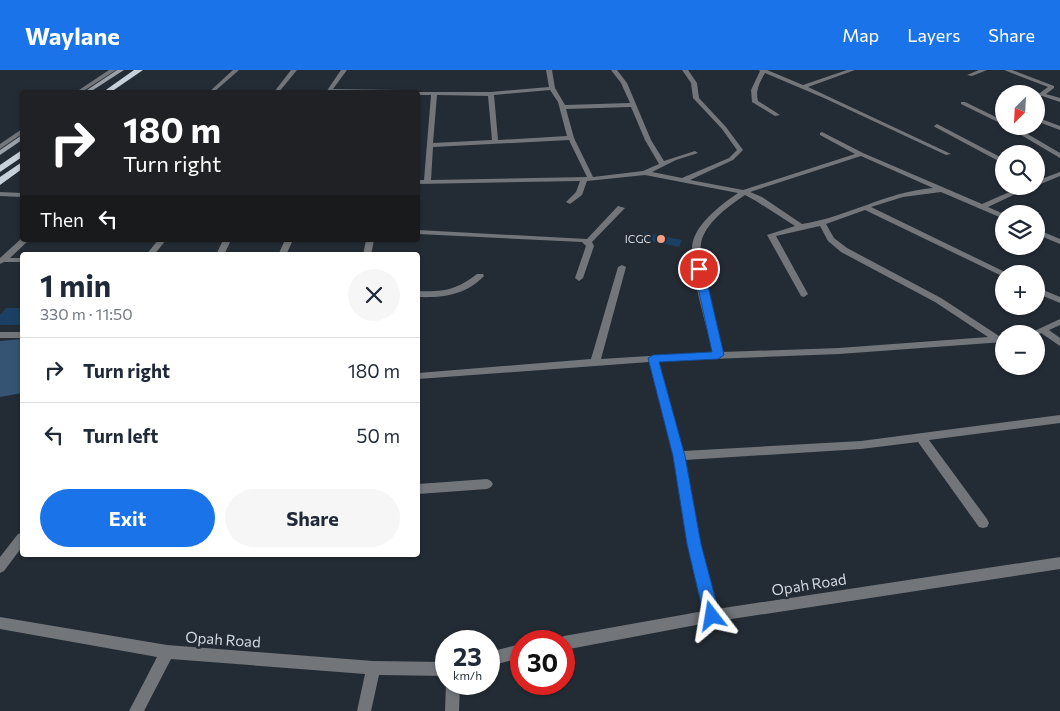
<!DOCTYPE html>
<html lang="en">
<head>
<meta charset="utf-8">
<style>
	body { margin:0; font-family:Commissioner,sans-serif; background:#f6f6f7; color:#1f2937; height:100vh; display:flex; flex-direction:column; font-size:19px; white-space:nowrap }
	* { box-sizing:border-box; margin:0 }
	p { font-size:16px; color:#747a83 }
	.icon { flex:none; width:28px; height:28px; fill:none; stroke:currentColor; stroke-width:2; stroke-linecap:round; stroke-linejoin:round }
	.map { position:relative; flex:1; overflow:hidden }
	.side { position:absolute; left:20px; top:182px; width:400px; height:305px; display:flex; flex-direction:column; background:#fff; border-radius:5px; box-shadow:0 1px 4px #0004 }
	.side>* { flex:none }
	.guide { position:absolute; left:20px; top:20px; width:400px; height:152px; border-radius:5px; box-shadow:0 1px 4px #0004; background:#202124; color:#fff; overflow:hidden }
	.needle { width:32px; rotate:204deg }
	.tools { position:absolute; left:995px; top:15px; display:grid; gap:10px }
	.tools a { display:grid; place-items:center; width:50px; height:50px; border-radius:50%; background:#fff; box-shadow:0 1px 4px #0004; font-size:25px }
	.speed { position:absolute; left:435px; top:560px; display:flex; gap:10px; font-size:25px; font-weight:700; text-align:center }
	.speed>* { display:grid; place-content:center; width:65px; height:65px; border-radius:50%; background:#fff; box-shadow:0 1px 4px #0004; line-height:1 }
	.speed small { font-size:12px; font-weight:400 }
	.speed .limit { border:8px solid #d22; background:#fff; color:#111 }
	.pin { position:absolute; display:grid; place-items:center; width:42px; height:42px; color:#fff; margin:-21px; border:2px solid #fff; border-radius:50%; box-shadow:0 1px 5px #0007 }
	.me { position:absolute; width:55px; margin:-28px; rotate:346deg; stroke-linejoin:round; filter:drop-shadow(0 0 4px #0008) }
	.turn { display:flex; align-items:center; gap:18px; height:105px; padding:0 20px; font-size:22px }
	.turn .icon { width:65px; height:65px; stroke-width:2.5 }
	.turn b { display:block; font-size:35px; line-height:42px }
	.then { display:flex; align-items:center; height:48px; padding:0 20px; background:#0003; gap:10px; font-size:19px }
	.round { display:grid; place-items:center; flex:none; width:52px; height:52px; border-radius:26px; background:#f6f6f7 }
	.summary { display:flex; align-items:center; justify-content:space-between; height:85px; padding:0 20px }
	h1 { font-size:30px; font-weight:700; line-height:38px }
	.cta { display:flex; gap:10px; margin-top:auto; padding:10px 20px }
	.cta a { flex:1; height:58px; border-radius:30px; background:#1a73e8; color:#fff; font-size:20px; font-weight:700; line-height:58px; text-align:center }
	.cta a+a { background:#f6f6f7; color:#1f2937 }
	ul { padding:0; list-style:none }
	li { display:flex; align-items:center; gap:15px; height:65px; padding:0 20px; border-top:1px solid #e0e1e3 }
	li div { flex:1 }
	li b { display:block; font-size:19px }
	li em { font-style:normal }
	header { display:flex; align-items:center; gap:30px; box-sizing:border-box; height:70px; padding:0 25px; background:#1a73e8; color:#fff }
	header strong { font-size:24px }
	nav { display:flex; gap:28px; margin-inline-start:auto; font-size:18px }
	.map>svg:first-child { display:block }
	.green { fill:#355473 }
	.building { fill:#1b4063 }
	.lines { fill:none; stroke-linecap:round; stroke-linejoin:round }
	.minor { fill:#72767a; fill-rule:evenodd }
	.secondary { fill:#9aa1a8; fill-rule:evenodd }
	.trunk { fill:#c7d1dc; fill-rule:evenodd }
	.route { fill:#1a73e8; stroke:#114b97 }
	.poi-dot { fill:#f39f83; stroke:#232b34; stroke-width:2 }
	.labels { text-anchor:middle; stroke-width:5; stroke-linejoin:round; paint-order:stroke }
	.far-poi-label { font-size:11px; fill:#d3d9df; stroke:#232b34; text-anchor:end }
	.near-street-label { font-size:15px; fill:#d3d9df; stroke:#232b34 }
</style>
</head>
<body>
<header>
<strong>Waylane</strong>
<nav><a>Map</a><a>Layers</a><a>Share</a></nav>
</header>
<div class="map">
<svg width="1060" height="641" viewBox="0 0 1060 641">
	<rect width="100%" height="100%" fill="#232b34"/>
	<polygon class="green" points="22,269 22,323 0,327 0,271"/>
	<g class="building">
		<polygon points="644,162 682,170 679,177 641,169"/>
		<polygon points="6,238 22,238 22,255 0,255 0,245"/>
	</g>
	<g class="lines">
		<g class="minor">
			<polygon points="109,0 116,0 82,22 76,22"/>
			<polygon points="233,0 239,0 214,22 209,22"/>
			<polygon points="291,0 297,0 279,22 274,22"/>
			<polygon points="341,0 347,0 333,19 397,20 400,22 326,22"/>
			<path d="M546,0H552L555,18L565,35L630,33L621,13L611,0H617L627,13L651,70L664,91L695,81L698,83L676,90L652,102L682,108L729,88L737,80L722,59L693,28L691,13L682,0H688L697,13L699,28L726,57L743,80L733,90L690,110L743,120L855,84L820,65V63L822,62L863,83L982,134L1023,116H1032L988,137L1004,144V149L941,122L903,127L871,137L1007,203L1004,204V207L865,140L826,154L834,168L847,178L941,228L999,266H1004V272L839,284L659,291L683,381L861,371L1060,345V353L929,370L987,449L989,453L987,457L983,458L979,457L918,372L861,379L685,390L700,474L717,539L1060,487V499L712,552L564,580V571H558L559,568L564,566L704,541L688,474L674,386L649,292L418,309V303L591,289L618,197L622,195L626,197L601,289L713,282C707,258 687,192 693,171C699,151 722,134 738,123L645,105L587,111L582,125L570,134L566,132L576,122L580,111L418,114V110H424L431,25H418L416,22H491L549,17ZM550,20L558,32L567,66L498,70L494,25ZM437,25L488,26L492,70L433,73ZM631,37L645,70L659,94L643,101L593,107L574,68L566,39ZM569,70L587,107L431,110L433,77ZM861,86L933,118C885,122 848,147 802,154L762,127L750,122ZM745,125L756,131L795,156L767,165L801,226L804,227L808,224L776,166L820,156L828,171L841,182L935,232L988,267L839,278L722,282C717,259 695,188 702,169C709,150 729,136 745,125Z"/>
			<path d="M759,0H767L803,15L847,0H855L808,17L951,84L946,85L824,28L765,3C760,12 755,21 758,31L780,45L775,46L752,32L751,20L760,1Z"/>
			<polygon points="979,0 987,0 972,6 967,5"/>
			<polygon points="1004,0 1012,0 1054,16 1054,18 1046,24 1060,28 1060,32 1042,26 1036,27 1036,24 1034,24 1040,23 1048,17"/>
			<polygon points="961,32 965,32 1004,51 1004,55 961,34"/>
			<polygon points="1036,47 1060,56 1060,60 1036,51"/>
			<polygon points="937,54 1004,89 1004,94 935,57 934,56"/>
			<polygon points="1006,56 1014,56 1060,83 1060,88"/>
			<polygon points="22,59 22,64 0,79 0,74"/>
			<polygon points="1060,102 1060,106 1036,116 1036,111"/>
			<polygon points="0,122 22,123 22,127 0,126"/>
			<polygon points="618,136 625,138 592,172 594,176 583,208 579,211 575,208 586,176 582,172 418,164 418,160 587,169"/>
			<polygon points="1036,159 1060,169 1060,174 1036,164"/>
			<polygon points="22,168 22,170 29,170 10,188 22,188 22,192 4,192 0,194 0,188"/>
			<polygon points="158,170 166,170 154,185 146,185"/>
			<polygon points="223,170 231,170 224,185 216,185"/>
			<polygon points="285,170 293,170 286,185 278,185"/>
			<polygon points="366,170 374,170 371,185 363,185"/>
			<path d="M477,204H483L484,206C466,225 442,228 418,227V221C444,222 456,220 477,204Z"/>
			<polygon points="1036,217 1060,227 1060,233 1036,223"/>
			<polygon points="1060,249 1060,255 1049,260 1060,268 1060,276 1041,263 1036,266 1036,264 1028,264"/>
			<rect x="0" y="262" width="22" height="6"/>
			<polygon points="487,409 491,411 493,414 491,417 487,419 418,424 418,414"/>
			<polygon points="22,463 22,477 4,501 0,503 0,487 18,464"/>
			<polygon points="0,547 167,575 373,591 446,592 446,606 379,605 371,641 357,641 365,604 171,589 144,641 129,641 157,587 0,559"/>
			<polygon points="521,574 521,588 489,596 489,582"/>
			<polygon points="446,613 460,614 459,641 445,641"/>
		</g>
		<g class="secondary">
			<polygon points="117,0 124,0 90,22 84,22"/>
			<polygon points="22,65 22,70 0,85 0,80"/>
		</g>
		<g class="trunk">
			<polygon points="134,0 143,0 111,22 103,22"/>
			<polygon points="22,80 22,87 0,102 0,95"/>
			<polygon points="22,92 22,99 0,115 0,107"/>
		</g>
	</g>
	<polygon class="route" points="699,196 704,199 724,285 718,289 659,292 685,386 701,474 720,546 717,551 712,553 707,551 704,546 687,474 673,386 648,288 653,285 712,282 694,199"/>
	<circle class="poi-dot" cx="661" cy="169" r="5"/>
	<g class="labels">
		<g class="far-poi-label">
			<text x="651" y="173">ICGC</text>
		</g>
		<g class="near-street-label">
			<text transform="translate(809 515) rotate(-9)" y="5">Opah Road</text>
			<text transform="translate(223 570) rotate(4)" y="5">Opah Road</text>
		</g>
	</g>
</svg>
<div class="tools">
<a><svg class="needle" viewBox="-14 -14 28 28"><path d="M0-13l5 13h-10z" fill="#e53935"/><path d="M0 13l5-13h-10z" fill="#747a83"/></svg></a>
<a><svg class="icon" aria-label="search" viewBox="0 0 24 24"><circle cx="10" cy="10" r="6"/><path d="M15 15l6 6"/></svg></a>
<a><svg class="icon" aria-label="layers" viewBox="0 0 24 24"><path d="M12 4l9 5-9 5-9-5zM3 14l9 5 9-5"/></svg></a>
<a>+</a>
<a>−</a>
</div>
<div class="speed"><div>23<small>km/h</small></div><div class="limit">30</div></div>
<div class="pin" style="left:699px;top:199px;background:#d93025"><svg class="icon" aria-label="arrive" viewBox="0 0 24 24"><path d="M6 21V4h12l-3 4 3 4H6"/></svg></div>
<svg class="me" style="left:712px;top:546px" viewBox="-20 -20 40 40"><path d="M0-17L14 15 0 8-14 15z" fill="#1a73e8" stroke="#fff" stroke-width="4"/></svg>
<div class="guide">
<div class="turn"><svg class="icon" aria-label="right" viewBox="0 0 24 24"><path d="M7 20v-9h11M14 6l5 5-5 5"/></svg><div><b>180 m</b>Turn right</div></div>
<div class="then">Then<svg class="icon" aria-label="left" viewBox="0 0 24 24"><path d="M17 20v-9H6M10 6l-5 5 5 5"/></svg></div>
</div>
<section class="side">
<div class="summary"><div><h1>1 min</h1><p>330 m · 11:50</p></div><a class="round"><svg class="icon" aria-label="close" viewBox="0 0 24 24"><path d="M6 6l12 12M18 6L6 18"/></svg></a></div>
<ul>
<li><svg class="icon" aria-label="right" viewBox="0 0 24 24"><path d="M7 20v-9h11M14 6l5 5-5 5"/></svg><div><b>Turn right</b></div><em>180 m</em></li>
<li><svg class="icon" aria-label="left" viewBox="0 0 24 24"><path d="M17 20v-9H6M10 6l-5 5 5 5"/></svg><div><b>Turn left</b></div><em>50 m</em></li>
</ul>
<div class="cta"><a>Exit</a><a>Share</a></div>
</section>
</div>
</body>
</html>
